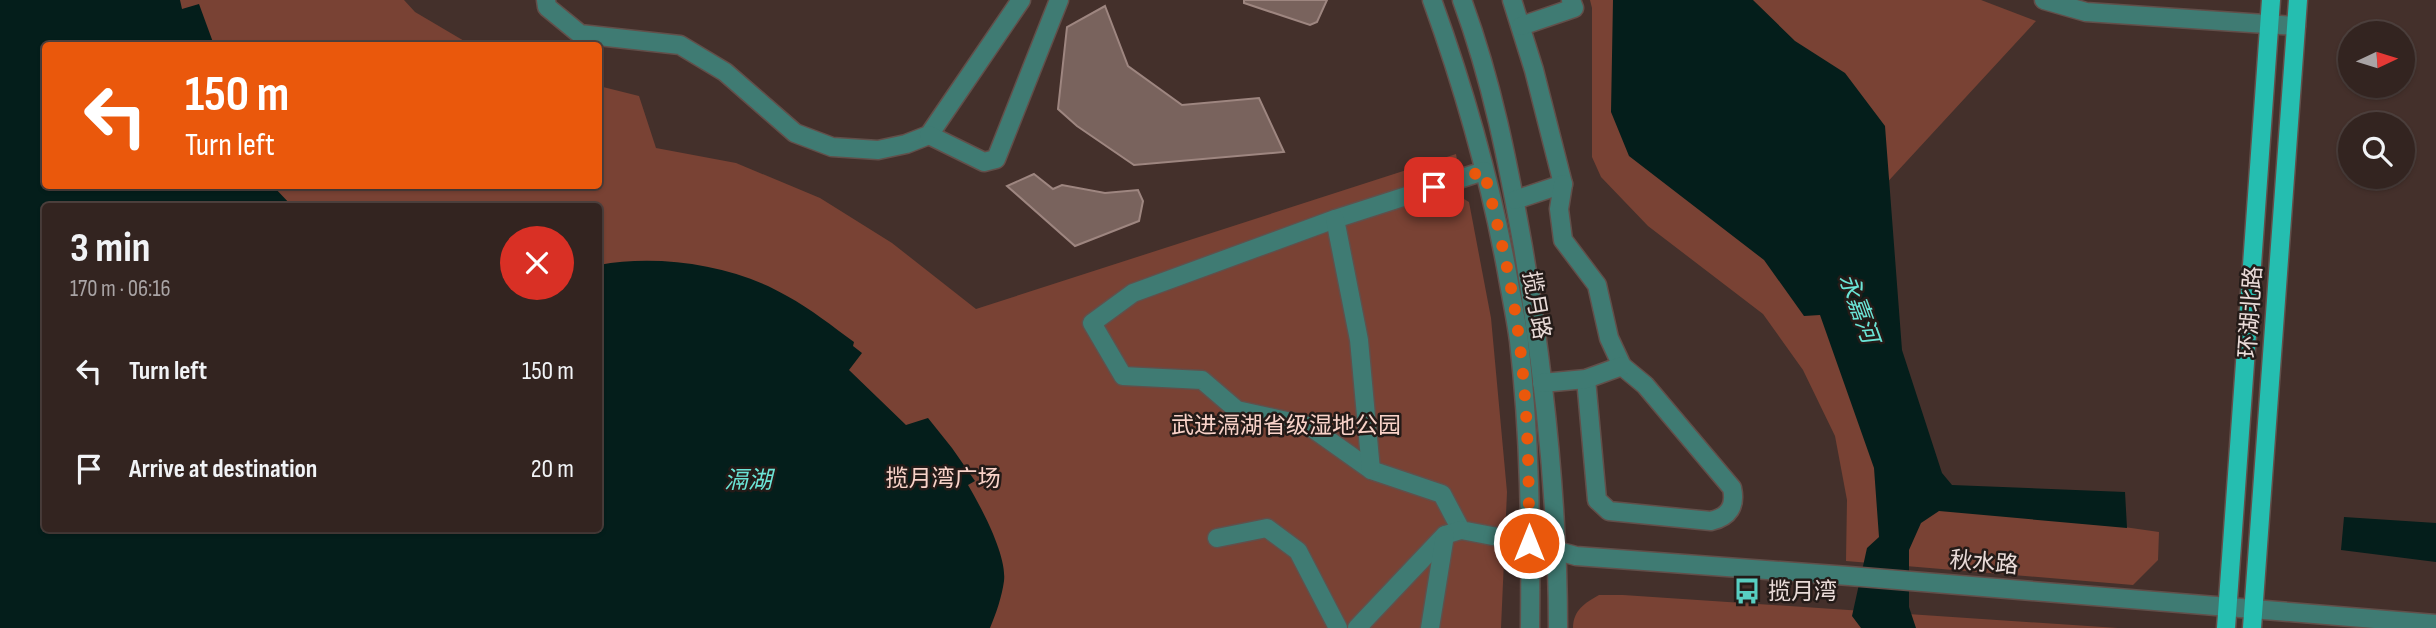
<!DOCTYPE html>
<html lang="en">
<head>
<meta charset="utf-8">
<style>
	body { margin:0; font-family:"Sofia Sans Condensed","Noto Sans SC",sans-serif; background:#3e302d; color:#f1f3f6; height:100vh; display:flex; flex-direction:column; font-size:26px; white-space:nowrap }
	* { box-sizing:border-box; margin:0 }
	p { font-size:23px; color:#a9a4a5 }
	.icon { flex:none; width:38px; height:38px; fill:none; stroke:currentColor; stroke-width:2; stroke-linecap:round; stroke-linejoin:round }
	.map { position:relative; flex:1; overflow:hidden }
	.sheet { position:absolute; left:42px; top:203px; width:560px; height:329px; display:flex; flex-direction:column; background:#332420; border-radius:7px; box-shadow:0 2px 5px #0004,0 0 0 2px #4e413e }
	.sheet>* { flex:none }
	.banner { position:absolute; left:42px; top:42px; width:560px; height:147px; border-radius:7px; box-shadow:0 2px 5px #0004,0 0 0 2px #4e413e; background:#ea580c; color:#fff; overflow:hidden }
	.needle { width:46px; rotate:86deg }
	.buttons { position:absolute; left:2338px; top:21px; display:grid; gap:14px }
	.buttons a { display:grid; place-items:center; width:77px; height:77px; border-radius:50%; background:#332420; box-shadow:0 2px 5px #0004,0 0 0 2px #4e413e; font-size:35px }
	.pin { position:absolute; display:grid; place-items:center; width:60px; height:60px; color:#fff; margin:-30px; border-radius:14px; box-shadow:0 4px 10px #0006 }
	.me { position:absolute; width:77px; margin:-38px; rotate:0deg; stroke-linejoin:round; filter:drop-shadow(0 0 5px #0008) }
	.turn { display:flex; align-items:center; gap:24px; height:147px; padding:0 28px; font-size:32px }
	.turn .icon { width:91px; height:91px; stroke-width:2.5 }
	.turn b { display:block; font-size:49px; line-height:60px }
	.round { display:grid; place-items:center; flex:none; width:74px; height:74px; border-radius:37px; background:#3e302d }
	.head { display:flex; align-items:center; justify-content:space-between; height:119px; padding:0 28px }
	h1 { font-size:42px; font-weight:700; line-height:52px }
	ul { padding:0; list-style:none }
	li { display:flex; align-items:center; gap:21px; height:98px; padding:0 28px }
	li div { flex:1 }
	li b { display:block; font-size:26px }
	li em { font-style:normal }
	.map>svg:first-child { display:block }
	.green { fill:#794234; fill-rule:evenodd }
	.water { fill:#041e1b }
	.building { fill:#79635d; stroke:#9e8680; stroke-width:2 }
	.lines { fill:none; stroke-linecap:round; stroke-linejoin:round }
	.minor-casing { stroke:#624f4a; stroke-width:21 }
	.major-casing { stroke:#624f4a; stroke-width:21 }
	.minor { stroke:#3f7b73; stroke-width:18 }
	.major { stroke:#25beb0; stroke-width:18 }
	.route { stroke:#ea580c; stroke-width:12; stroke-dasharray:0 21.6 }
	.labels { text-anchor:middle; stroke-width:5; stroke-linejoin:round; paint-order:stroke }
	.street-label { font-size:23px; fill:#e9dbd8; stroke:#241b18 }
	.park-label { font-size:23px; fill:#f9d3c9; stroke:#241b18 }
	.poi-label { font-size:23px; fill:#e9dbd8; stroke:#241b18; text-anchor:start }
	.water-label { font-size:24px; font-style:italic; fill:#6be5d7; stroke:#241b18 }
</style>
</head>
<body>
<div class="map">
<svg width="2436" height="628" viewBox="0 0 2436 628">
	<rect width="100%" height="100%" fill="#44302b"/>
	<g class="green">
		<path d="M0,0H404L415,12L471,45L46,46V186H598L599,86L639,96L656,148L736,163L820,198L892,243L976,309L1456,154L1464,199L1469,202L1491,318L1507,492L1501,628H0ZM46,206H598V528H46Z"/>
		<polygon points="1590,0 1981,0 2036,21 1822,253 1910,496 2159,532 2158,560 2133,585 1846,561 1847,500 1835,436 1803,370 1763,314 1648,226 1601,177 1592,157 1592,8"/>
		<path d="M1599,595H1623L2118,628H1573C1573,610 1585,603 1599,595Z"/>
	</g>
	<g class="water">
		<path d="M0,0H180L182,9L199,4L214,45L46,46V186H273L292,206H46V528H598L599,265C659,254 734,265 787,296C811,309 832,326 854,342L853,346L862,353L849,370L906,425L928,418L952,448L975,481L968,485C981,507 1007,555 1004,581C1002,596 996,614 990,628H0Z"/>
		<polygon points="1613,0 1753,0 1795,41 1845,73 1885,126 1902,350 1942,473 1952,485 2125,492 2127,528 1939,511 1921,523 1909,550 1909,607 1916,628 1861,628 1852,616 1867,548 1879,537 1874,468 1820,315 1804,316 1764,260 1629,156 1611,112"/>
		<polygon points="2344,517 2436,523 2436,562 2341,550"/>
	</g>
	<g class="building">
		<polygon points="1244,0 1327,0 1317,22 1310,25 1244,3"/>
		<polygon points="1105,6 1128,66 1182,105 1259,98 1284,152 1134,165 1077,126 1058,109 1067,27"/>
		<polygon points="1034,174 1053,189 1062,185 1105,193 1138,190 1143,201 1139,221 1075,246 1007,186"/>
	</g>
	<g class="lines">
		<g class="minor-casing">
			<g id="minor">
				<polyline points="546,0 547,7 580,34 680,45 725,72 795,133 832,147 878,150 906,144 929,135 1021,0"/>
				<path d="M1432,0C1464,88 1490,180 1507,272C1511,295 1516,318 1519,341C1530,436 1531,532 1530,628"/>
				<path d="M1462,0C1492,81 1508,163 1523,247C1544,373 1558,501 1558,628"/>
				<polyline points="1512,0 1534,70 1563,184 1515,200"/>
				<polyline points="2044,0 2086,12 2296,26"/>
				<polyline points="1521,26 1574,8 1571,0"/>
				<polyline points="929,135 984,162 996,159 1059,0"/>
				<polyline points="1484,171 1335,219 1133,293 1092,323 1123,376 1202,380 1237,410 1309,426 1371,470 1442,494 1461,530 1529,543 1576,556 1849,576 2436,624"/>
				<path d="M1563,184L1559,209L1563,240L1597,285L1609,338L1622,366L1645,385L1732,488C1736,506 1729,517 1711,521L1609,511L1597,500L1586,379"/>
				<polyline points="1335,219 1359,340 1371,470"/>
				<polyline points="1542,383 1586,379 1622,366"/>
				<polyline points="1217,538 1267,528 1298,551 1338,628"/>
				<polyline points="1357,628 1445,535 1461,530"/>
				<polyline points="1430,628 1445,535"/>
			</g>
		</g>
		<g class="major-casing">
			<g id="major">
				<polyline points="2226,628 2271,0"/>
				<polyline points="2252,628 2298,0"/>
			</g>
		</g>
		<use href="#minor" class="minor"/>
		<use href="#major" class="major"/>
	</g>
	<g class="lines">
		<path class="route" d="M1434,187L1484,171C1498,226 1512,282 1519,339C1528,407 1529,475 1529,543"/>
	</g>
	<defs>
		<g id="bus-bare" transform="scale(2.1)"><path d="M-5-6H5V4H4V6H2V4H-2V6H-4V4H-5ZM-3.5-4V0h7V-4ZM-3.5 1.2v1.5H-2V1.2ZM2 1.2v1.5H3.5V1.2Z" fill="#58cec1" stroke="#241b18" stroke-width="2.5" paint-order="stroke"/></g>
	</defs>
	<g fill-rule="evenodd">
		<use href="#bus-bare" x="1747" y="591"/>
	</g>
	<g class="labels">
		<g class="street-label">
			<text transform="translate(1537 305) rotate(80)" y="8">揽月路</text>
			<text transform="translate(2250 312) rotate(-86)" y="8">环湖北路</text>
			<text transform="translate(1984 562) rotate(5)" y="8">秋水路</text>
		</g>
		<g class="park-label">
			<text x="1286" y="433">武进滆湖省级湿地公园</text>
			<text x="943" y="486">揽月湾广场</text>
		</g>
		<g class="poi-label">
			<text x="1768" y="599">揽月湾</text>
		</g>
		<g class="water-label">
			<text transform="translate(1859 308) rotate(70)" y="8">永嘉河</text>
			<text x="748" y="488">滆湖</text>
		</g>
	</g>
</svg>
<div class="buttons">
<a><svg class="needle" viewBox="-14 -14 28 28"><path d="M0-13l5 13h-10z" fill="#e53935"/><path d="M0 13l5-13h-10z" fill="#a9a4a5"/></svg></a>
<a><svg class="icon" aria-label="search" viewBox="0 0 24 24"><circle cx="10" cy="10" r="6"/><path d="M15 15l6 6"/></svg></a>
</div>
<div class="pin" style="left:1434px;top:187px;background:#d93025"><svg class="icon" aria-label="arrive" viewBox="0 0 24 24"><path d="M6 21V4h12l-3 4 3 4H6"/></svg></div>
<svg class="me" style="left:1529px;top:543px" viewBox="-20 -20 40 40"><circle r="17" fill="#ea580c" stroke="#fff" stroke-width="3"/><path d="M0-11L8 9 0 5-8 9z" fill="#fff"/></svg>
<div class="banner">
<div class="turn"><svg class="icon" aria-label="left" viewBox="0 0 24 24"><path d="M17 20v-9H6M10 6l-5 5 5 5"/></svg><div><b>150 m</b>Turn left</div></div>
</div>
<section class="sheet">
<div class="head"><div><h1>3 min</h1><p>170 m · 06:16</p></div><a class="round" style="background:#d93025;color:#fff"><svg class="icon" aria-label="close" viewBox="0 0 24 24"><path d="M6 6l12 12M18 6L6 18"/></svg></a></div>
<ul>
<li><svg class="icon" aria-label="left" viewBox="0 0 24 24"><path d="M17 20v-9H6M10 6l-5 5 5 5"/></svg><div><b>Turn left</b></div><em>150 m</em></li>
<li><svg class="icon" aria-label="arrive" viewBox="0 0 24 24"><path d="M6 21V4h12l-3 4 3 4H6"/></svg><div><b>Arrive at destination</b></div><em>20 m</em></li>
</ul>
</section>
</div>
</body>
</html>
